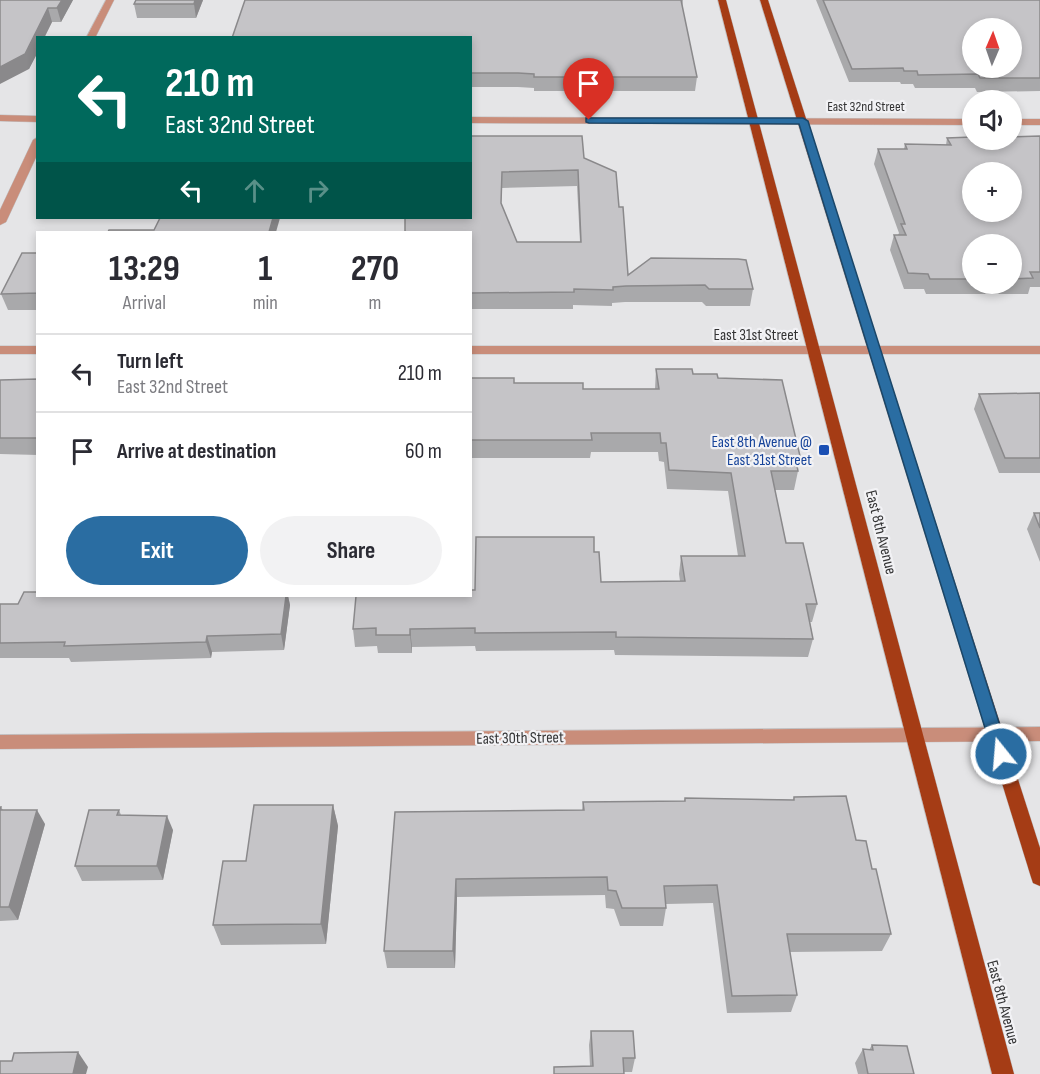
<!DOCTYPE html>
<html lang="en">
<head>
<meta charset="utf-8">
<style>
	body { margin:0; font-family:"Sofia Sans Condensed",sans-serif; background:#f2f2f3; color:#2b2b33; height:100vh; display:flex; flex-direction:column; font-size:22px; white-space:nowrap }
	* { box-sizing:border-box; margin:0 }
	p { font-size:20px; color:#7c7c81 }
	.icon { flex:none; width:33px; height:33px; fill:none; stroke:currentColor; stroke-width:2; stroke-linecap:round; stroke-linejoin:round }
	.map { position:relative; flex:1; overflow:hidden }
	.drawer { position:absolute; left:36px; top:231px; width:436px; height:366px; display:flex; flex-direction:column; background:#fff; border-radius:0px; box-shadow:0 3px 9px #0003 }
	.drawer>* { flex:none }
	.guide { position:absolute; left:36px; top:36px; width:436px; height:183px; border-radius:0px; box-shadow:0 3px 9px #0003; background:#00695c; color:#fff; overflow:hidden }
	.needle { width:39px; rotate:2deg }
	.buttons { position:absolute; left:962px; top:18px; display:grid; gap:12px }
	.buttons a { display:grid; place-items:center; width:60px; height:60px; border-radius:50%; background:#fff; box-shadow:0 3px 9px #0003; font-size:30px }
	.pin { position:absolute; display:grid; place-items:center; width:51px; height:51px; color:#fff; margin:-62px -26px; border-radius:50% 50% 50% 0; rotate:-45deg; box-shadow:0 0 6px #0007 }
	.pin .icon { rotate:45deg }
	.me { position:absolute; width:66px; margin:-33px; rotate:343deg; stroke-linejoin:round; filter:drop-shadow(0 0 4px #0008) }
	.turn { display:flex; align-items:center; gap:21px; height:126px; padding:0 30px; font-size:27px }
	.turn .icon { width:78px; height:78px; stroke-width:2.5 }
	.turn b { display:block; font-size:42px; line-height:51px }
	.lanes { display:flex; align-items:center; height:57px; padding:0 30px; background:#0003; justify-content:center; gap:30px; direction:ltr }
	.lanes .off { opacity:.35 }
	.eta { display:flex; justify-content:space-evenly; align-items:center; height:102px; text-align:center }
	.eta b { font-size:36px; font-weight:700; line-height:42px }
	.primary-button { display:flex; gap:12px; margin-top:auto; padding:12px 30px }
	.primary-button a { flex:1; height:69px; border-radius:36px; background:#2a6da2; color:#fff; font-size:24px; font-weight:700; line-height:69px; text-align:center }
	.primary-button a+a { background:#f2f2f3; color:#2b2b33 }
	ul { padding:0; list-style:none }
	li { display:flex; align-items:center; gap:18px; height:78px; padding:0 30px; border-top:2px solid #e1e1e2 }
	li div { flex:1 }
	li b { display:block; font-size:22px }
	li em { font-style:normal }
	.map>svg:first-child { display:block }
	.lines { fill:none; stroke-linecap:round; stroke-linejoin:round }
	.minor-casing { stroke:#c1c1c3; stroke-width:1 }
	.tertiary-casing { stroke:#c1c1c3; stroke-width:1 }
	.primary-casing { stroke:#c1c1c3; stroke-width:1 }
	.minor { fill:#c98d7a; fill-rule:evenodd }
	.tertiary { fill:#c98d7a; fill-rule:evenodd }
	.primary { fill:#a53c15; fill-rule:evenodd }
	.wall { fill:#a9a9ab; fill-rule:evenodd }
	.shaded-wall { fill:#8a898b }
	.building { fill:#c5c4c7; stroke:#8a898b; stroke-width:1.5; fill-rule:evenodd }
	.route { fill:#2a6da2; stroke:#1b4769; stroke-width:1.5 }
	.transit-dot { fill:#1a4fb4; stroke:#f2f2f5; stroke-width:2 }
	.labels { text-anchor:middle; stroke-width:4.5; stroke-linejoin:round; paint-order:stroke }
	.far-street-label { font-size:14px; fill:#333334; stroke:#f2f2f5 }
	.street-label { font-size:16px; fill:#333334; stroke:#f2f2f5 }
	.transit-label { font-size:16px; fill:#164399; stroke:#f2f2f5; text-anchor:end }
</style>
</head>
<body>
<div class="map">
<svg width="1040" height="1074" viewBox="0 0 1040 1074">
	<rect width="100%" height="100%" fill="#e5e5e7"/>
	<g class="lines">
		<g class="minor-casing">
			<g id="minor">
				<polygon points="106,0 114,0 95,38 86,38"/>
				<polygon points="38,137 38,153 6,222 0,225 0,210 33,140"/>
				<rect x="0" y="346" width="38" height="8"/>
				<rect x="471" y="346" width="569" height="8"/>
				<polygon points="1040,727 1040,741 0,749 0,735"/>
			</g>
		</g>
		<g class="tertiary-casing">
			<g id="tertiary">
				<polygon points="0,115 38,116 38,122 0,121"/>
				<polygon points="471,117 972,119 972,125 471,123"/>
				<rect x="1011" y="119" width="29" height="6"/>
			</g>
		</g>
		<g class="primary-casing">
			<g id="primary">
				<polygon points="718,0 726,0 1014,1074 992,1074"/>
				<polygon points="760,0 768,0 1040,848 1040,886 1033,883 1031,877"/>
			</g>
		</g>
		<use href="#minor" class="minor"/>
		<use href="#tertiary" class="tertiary"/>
		<use href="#primary" class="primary"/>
	</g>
	<g class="wall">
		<polygon points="0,0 73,0 61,22 52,22 29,69"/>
		<polygon points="203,0 196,18 137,18 134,4"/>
		<polygon points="245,0 683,0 682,8 697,77 695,91 534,91 534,88 518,87 471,87 471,38"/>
		<polygon points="816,0 1040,0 1040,91 977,92 975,88 915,88 913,84 901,84 900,82 849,82"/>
		<path d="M471,136L584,158L619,207L628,275L753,289L750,306H706L702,302H625L612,303V306L573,305V309H471ZM577,186L580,242H517L501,204L502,188Z"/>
		<path d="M1040,136V287H1030L1028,294H926L924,289H904L890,250L894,235H898L899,233L874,164L878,149H904L905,144L946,145L947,138ZM972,244H1011V284H972Z"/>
		<polygon points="38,253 38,310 8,310 1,294"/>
		<polygon points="656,369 693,374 718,378 800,456 797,467 798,471 794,490 775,490 786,543 817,604 812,622 810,622 813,639 808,657 615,655 614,650 476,651 475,646 412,647 412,653 378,653 377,646 355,647 353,629 594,552 601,582 680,581 679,574 681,556 738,556 728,491 667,489 664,462 659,461 658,452 591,452 590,458 471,458 471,378 514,383 583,389 655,389"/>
		<polygon points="38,379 38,455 0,454 0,380"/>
		<polygon points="1040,393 1040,473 999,473 974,409 979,394"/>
		<polygon points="1034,513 1040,513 1040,562 1027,529"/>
		<polygon points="38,596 288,596 290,605 284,650 212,652 211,658 71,662 69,658 0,658 0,604 18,604"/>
		<polygon points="794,797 856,840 872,869 891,934 882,951 790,952 797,995 791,1012 727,1013 713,903 666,904 666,908 663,926 620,926 614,909 606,908 605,895 457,897 455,968 387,968 384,951 395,812 582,810 583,802 684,801 685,798 793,800"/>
		<polygon points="333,805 338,826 326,944 221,945 213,925"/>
		<polygon points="0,807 1,807 3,810 45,824 18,920 0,921"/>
		<polygon points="119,810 121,815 173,830 163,880 82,881 75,866"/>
		<polygon points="591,1031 635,1058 632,1072 624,1072 624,1074 554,1074 554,1067 590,1066 589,1045"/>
		<polygon points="872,1045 914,1074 858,1074 855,1063 863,1049 869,1050"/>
	</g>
	<g class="shaded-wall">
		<polygon points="62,0 73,0 61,22 57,8"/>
		<polygon points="195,0 203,0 196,18 194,4"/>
		<polygon points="48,8 52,22 44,38 38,38 38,52 29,69 0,84 0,67"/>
		<polygon points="273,218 280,218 276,232 269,232"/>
		<polygon points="286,596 288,596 290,605 284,650 281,634"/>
		<polygon points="410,629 412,647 412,653 410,635"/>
		<polygon points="207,636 212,652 211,658 206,642"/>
		<polygon points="333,805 338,826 326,944 321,924"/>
		<polygon points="37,810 45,824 18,920 9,907"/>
		<polygon points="167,816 173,830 163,880 157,866"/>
		<polygon points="456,879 457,897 455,968 453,951"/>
		<polygon points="78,1052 88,1067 86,1074 73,1074"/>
	</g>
	<g class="building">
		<polygon points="0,0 62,0 57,8 48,8 25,54 0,67"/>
		<polygon points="136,0 195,0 194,4 134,4"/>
		<polygon points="245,0 681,0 697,77 534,77 534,74 518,73 471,73 471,38 232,38"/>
		<path d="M823,0H1040V78H980L978,74L918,75L917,71H904L903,68L852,69ZM972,28H1011V68H972Z"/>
		<path d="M471,136H582L584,158L616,172L619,207H623L628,275L651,258L738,259L746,260L753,289H709L705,285L626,286L613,287V290L574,289V292L471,293V232H405V218H471ZM578,170L581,242H517L501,203L502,172Z"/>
		<path d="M1040,136V272H1030L1033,278L1011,279V244H972V279H930L928,274L908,273L894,235H906L901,224H905L878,149H907L905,144L951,145L947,138L972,137V140H1011V137ZM972,172H1011V212H972Z"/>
		<polygon points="160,218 273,218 269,232 108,232 109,230 154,230"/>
		<polygon points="22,253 38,253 38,293 1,294"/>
		<polygon points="656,369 692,369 693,374 717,374 718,378 782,380 800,456 795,456 798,471 771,471 786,543 803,543 817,604 806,604 813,639 616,637 616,632 475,633 475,628 410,629 410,635 376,635 376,628 353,629 356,596 471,596 471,590 475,590 476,537 594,537 594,552 599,552 601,582 685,581 681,556 745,556 731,473 669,470 666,443 661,443 660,433 591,433 592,440 471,440 471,378 514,378 514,383 583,383 583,389 659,389"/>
		<polygon points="38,379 38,438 0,438 0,380"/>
		<polygon points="1040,393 1040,458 1005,458 979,394"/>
		<polygon points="1034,513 1040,513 1040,528"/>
		<polygon points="24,592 38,592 38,596 286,596 281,634 207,636 206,642 64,646 65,642 0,643 0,604 18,604"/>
		<polygon points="846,796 856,840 866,841 872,869 876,869 891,934 787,934 797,995 732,996 717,885 664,886 666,908 622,908 616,891 608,890 607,877 456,879 453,951 384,951 395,812 584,810 583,802 685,801 685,798 794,800 794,797"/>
		<polygon points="254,805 333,805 321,924 213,925 223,861 246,861"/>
		<polygon points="0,807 1,807 0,810 37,810 9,907 0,907"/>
		<polygon points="89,810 119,810 117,815 167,816 157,866 75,866"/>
		<polygon points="591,1031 633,1031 635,1058 623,1058 624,1074 554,1074 554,1067 593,1066"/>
		<polygon points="872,1045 907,1046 914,1074 868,1074 863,1049 873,1050"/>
		<polygon points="78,1052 73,1074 0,1074 0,1061 12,1061 14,1053"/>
	</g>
	<polygon class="route" points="586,118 803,118 808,121 1009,754 1007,759 995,759 993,754 799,124 589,123 586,122"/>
	<rect class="transit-dot" x="818" y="444" width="12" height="12" rx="3"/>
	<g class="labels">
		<g class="far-street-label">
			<text x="866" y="111">East 32nd Street</text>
		</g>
		<g class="street-label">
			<text x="756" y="340">East 31st Street</text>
			<text transform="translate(882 532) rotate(76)" y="6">East 8th Avenue</text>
			<text transform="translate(520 737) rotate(-1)" y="6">East 30th Street</text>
			<text transform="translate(1004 1002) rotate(75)" y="6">East 8th Avenue</text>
		</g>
		<g class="transit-label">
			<text x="812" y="447">East 8th Avenue @<tspan x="812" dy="18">East 31st Street</tspan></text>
		</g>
	</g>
</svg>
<div class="buttons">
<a><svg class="needle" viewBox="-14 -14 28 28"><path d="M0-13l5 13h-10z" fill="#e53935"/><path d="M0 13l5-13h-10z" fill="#7c7c81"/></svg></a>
<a><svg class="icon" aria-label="sound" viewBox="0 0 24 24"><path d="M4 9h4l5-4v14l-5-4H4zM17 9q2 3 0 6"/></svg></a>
<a>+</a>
<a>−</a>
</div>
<div class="pin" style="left:589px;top:120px;background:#d93025"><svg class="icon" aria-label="arrive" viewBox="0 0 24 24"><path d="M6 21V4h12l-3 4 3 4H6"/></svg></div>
<svg class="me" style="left:1001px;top:754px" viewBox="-20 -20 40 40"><circle r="17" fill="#2a6da2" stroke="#fff" stroke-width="3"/><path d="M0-11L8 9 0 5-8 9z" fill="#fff"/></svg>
<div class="guide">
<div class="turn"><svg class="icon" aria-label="left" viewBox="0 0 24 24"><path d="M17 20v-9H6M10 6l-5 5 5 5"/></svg><div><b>210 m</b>East 32nd Street</div></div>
<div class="lanes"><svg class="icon" aria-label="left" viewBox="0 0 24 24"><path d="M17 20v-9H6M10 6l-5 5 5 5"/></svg><svg class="icon off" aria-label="ahead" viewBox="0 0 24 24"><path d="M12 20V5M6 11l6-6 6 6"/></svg><svg class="icon off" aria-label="right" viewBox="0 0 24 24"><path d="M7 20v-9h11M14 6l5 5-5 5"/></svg></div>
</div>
<section class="drawer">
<div class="eta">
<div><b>13:29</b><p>Arrival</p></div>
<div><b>1</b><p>min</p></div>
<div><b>270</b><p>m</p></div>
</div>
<ul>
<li><svg class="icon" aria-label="left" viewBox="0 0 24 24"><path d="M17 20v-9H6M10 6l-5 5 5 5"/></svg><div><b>Turn left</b><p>East 32nd Street</p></div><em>210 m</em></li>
<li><svg class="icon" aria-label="arrive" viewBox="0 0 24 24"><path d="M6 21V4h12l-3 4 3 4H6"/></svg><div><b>Arrive at destination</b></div><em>60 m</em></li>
</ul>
<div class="primary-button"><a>Exit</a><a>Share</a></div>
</section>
</div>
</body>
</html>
